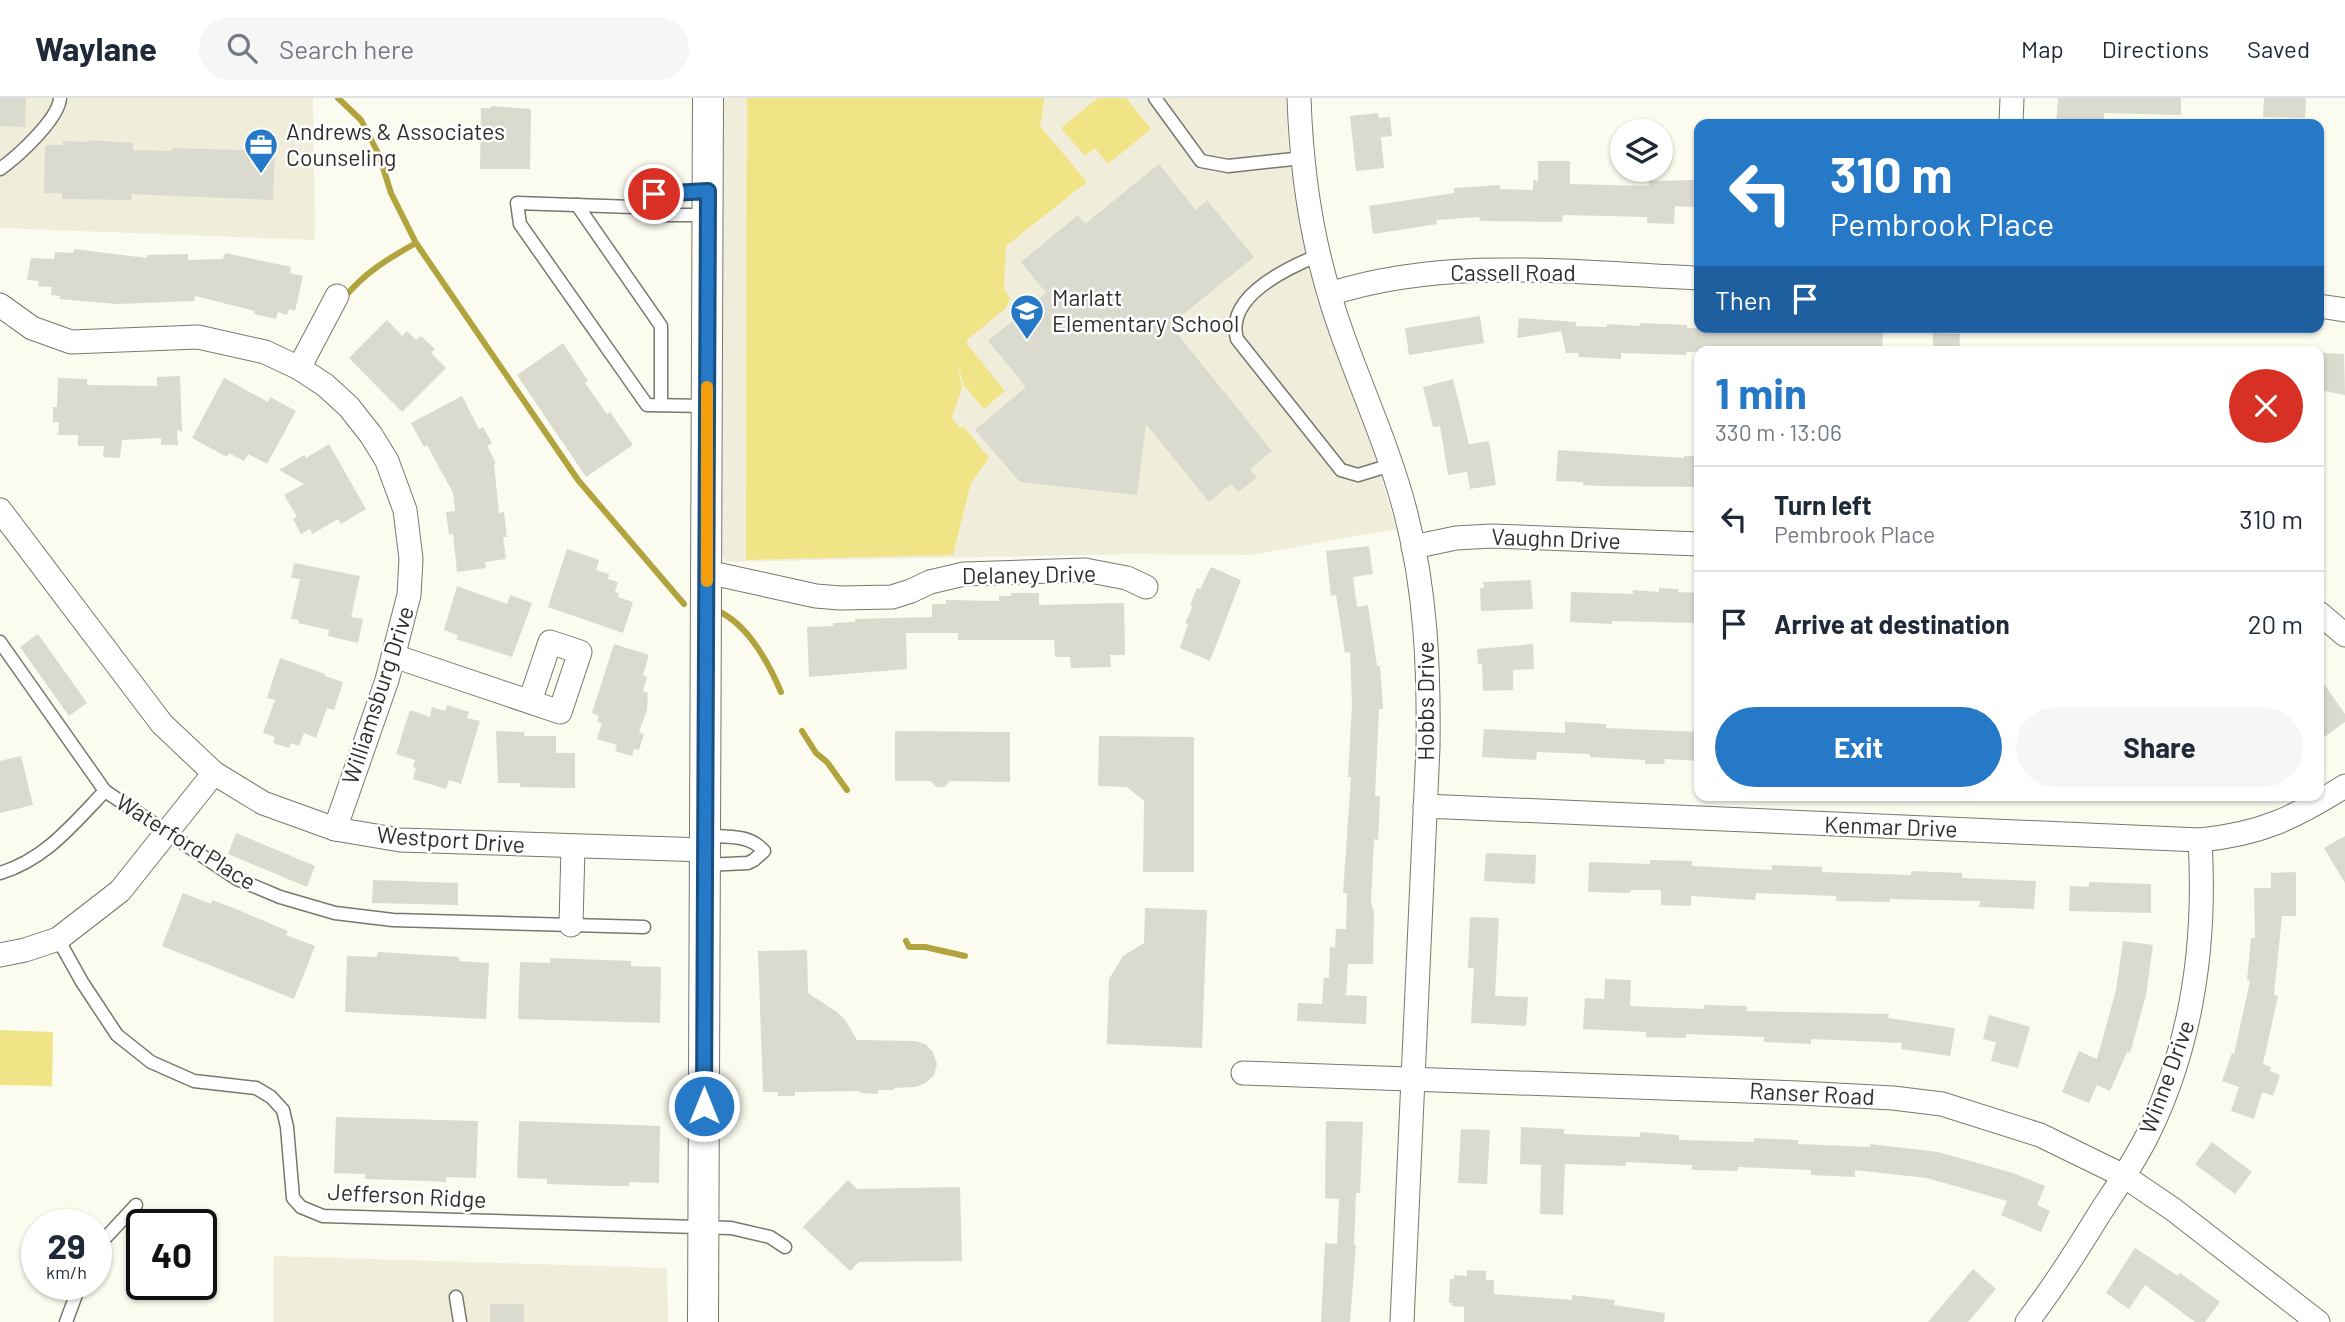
<!DOCTYPE html>
<html lang="en">
<head>
<meta charset="utf-8">
<style>
	body { margin:0; font-family:Barlow,sans-serif; background:#f6f6f7; color:#1f2937; height:100vh; display:flex; flex-direction:column; font-size:26px; white-space:nowrap }
	* { box-sizing:border-box; margin:0 }
	p { font-size:23px; color:#747a83 }
	.icon { flex:none; width:38px; height:38px; fill:none; stroke:currentColor; stroke-width:2; stroke-linecap:round; stroke-linejoin:round }
	.map { position:relative; flex:1; overflow:hidden }
	.side { position:absolute; left:1694px; top:248px; width:630px; height:455px; display:flex; flex-direction:column; background:#fff; border-radius:14px; box-shadow:0 2px 5px #0004 }
	.side>* { flex:none }
	.top-card { position:absolute; left:1694px; top:21px; width:630px; height:214px; border-radius:14px; box-shadow:0 2px 5px #0004; background:#2679c7; color:#fff; overflow:hidden }
	.controls { position:absolute; left:1610px; top:21px; display:grid; gap:14px }
	.controls a { display:grid; place-items:center; width:63px; height:63px; border-radius:50%; background:#fff; box-shadow:0 2px 5px #0004; font-size:35px }
	.speed { position:absolute; left:21px; top:1111px; display:flex; gap:14px; font-size:35px; font-weight:700; text-align:center }
	.speed>* { display:grid; place-content:center; width:91px; height:91px; border-radius:50%; background:#fff; box-shadow:0 2px 5px #0004; line-height:1 }
	.speed small { font-size:18px; font-weight:400 }
	.speed .limit { border:4px solid #111; border-radius:10px; background:#fff; color:#111 }
	.pin { position:absolute; display:grid; place-items:center; width:60px; height:60px; color:#fff; margin:-30px; border:4px solid #fff; border-radius:50%; box-shadow:0 2px 7px #0007 }
	.me { position:absolute; width:77px; margin:-38px; rotate:0deg; stroke-linejoin:round; filter:drop-shadow(0 0 5px #0008) }
	.turn { display:flex; align-items:center; gap:24px; height:147px; padding:0 21px; font-size:32px }
	.turn .icon { width:91px; height:91px; stroke-width:2.5 }
	.turn b { display:block; font-size:49px; line-height:60px }
	.then { display:flex; align-items:center; height:66px; padding:0 21px; background:#0003; gap:14px; font-size:26px }
	.round { display:grid; place-items:center; flex:none; width:74px; height:74px; border-radius:37px; background:#f6f6f7 }
	.headline { display:flex; align-items:center; justify-content:space-between; height:119px; padding:0 21px }
	h1 { font-size:42px; font-weight:700; line-height:52px; color:#2679c7 }
	.primary-button { display:flex; gap:14px; margin-top:auto; padding:14px 21px }
	.primary-button a { flex:1; height:80px; border-radius:42px; background:#2679c7; color:#fff; font-size:28px; font-weight:700; line-height:80px; text-align:center }
	.primary-button a+a { background:#f6f6f7; color:#1f2937 }
	ul { padding:0; list-style:none }
	li { display:flex; align-items:center; gap:21px; height:105px; padding:0 21px; border-top:2px solid #e0e1e3 }
	li div { flex:1 }
	li b { display:block; font-size:26px }
	li em { font-style:normal }
	header { display:flex; align-items:center; gap:42px; box-sizing:border-box; height:98px; padding:0 35px; background:#fff; border-bottom:2px solid #e0e1e3 }
	header strong { font-size:33px }
	nav { display:flex; gap:38px; margin-inline-start:auto; font-size:24px }
	.search { width:490px; height:63px; background:#f6f6f7; display:flex; align-items:center; gap:18px; box-sizing:border-box; padding:0 24px; border-radius:38px; color:#747a83; font-size:26px }
	.map>svg:first-child { display:block }
	.built { fill:#f0eedb }
	.green { fill:#f1e487 }
	.lines { fill:none; stroke-linecap:round; stroke-linejoin:round }
	.stream { stroke:#b1a33d; stroke-width:6 }
	.building { fill:#dbdacf }
	.service-casing { stroke:#79786e; stroke-width:15 }
	.minor-casing { stroke:#79786e; stroke-width:25 }
	.tertiary-casing { stroke:#79786e; stroke-width:32 }
	.service { stroke:#fff; stroke-width:12 }
	.minor { stroke:#fff; stroke-width:23 }
	.tertiary { stroke:#fff; stroke-width:30 }
	.route-casing { stroke:#194f81; stroke-width:18 }
	.route { stroke:#2679c7; stroke-width:12 }
	.slow { stroke:#f59e0b; stroke-width:12 }
	.labels { text-anchor:middle; stroke-width:5; stroke-linejoin:round; paint-order:stroke }
	.poi-label { font-size:23px; fill:#302f2b; stroke:#fff; text-anchor:start }
	.street-label { font-size:23px; fill:#302f2b; stroke:#fff }
</style>
</head>
<body>
<header>
<strong>Waylane</strong>
<div class="search"><svg class="icon" aria-label="search" viewBox="0 0 24 24"><circle cx="10" cy="10" r="6"/><path d="M15 15l6 6"/></svg>Search here</div>
<nav><a>Map</a><a>Directions</a><a>Saved</a></nav>
</header>
<div class="map">
<svg width="2345" height="1224" viewBox="0 0 2345 1224">
	<rect width="100%" height="100%" fill="#fcfbef"/>
	<g class="built">
		<polygon points="0,0 313,0 315,142 0,130"/>
		<polygon points="723,0 1286,0 1288,42 1296,107 1316,197 1326,228 1373,349 1396,431 1251,457 1134,456 727,464 722,458 721,446"/>
		<polygon points="274,1158 667,1170 668,1224 274,1224"/>
	</g>
	<g class="green">
		<polygon points="747,0 1044,0 1041,24 1039,27 1087,84 1006,148 1004,191 1010,200 1006,210 967,242 967,246 1005,293 984,311 964,288 957,262 962,289 952,320 960,330 963,328 989,360 971,385 953,457 746,462"/>
		<polygon points="1098,0 1126,0 1151,31 1108,66 1095,50 1085,58 1061,30"/>
		<polygon points="0,932 53,934 52,988 0,987"/>
	</g>
	<g class="lines">
		<g class="stream">
			<polyline points="338,0 361,22 379,57 391,95 416,145 578,382 684,506"/>
			<path d="M344,200C364,175 389,160 416,145"/>
			<path d="M722,515C750,530 769,566 781,594"/>
			<polyline points="802,633 816,655 827,664 847,692"/>
			<polyline points="906,843 909,849 925,849 965,858"/>
		</g>
	</g>
	<g class="building">
		<polygon points="0,0 26,0 25,29 0,28"/>
		<polygon points="2058,0 2181,0 2181,17 2104,15 2104,26 2056,26"/>
		<polygon points="2264,0 2306,0 2305,20 2263,19"/>
		<polygon points="491,8 531,11 530,71 480,71 481,10 491,10"/>
		<polygon points="1378,15 1379,20 1390,19 1392,38 1381,39 1384,70 1356,73 1350,18"/>
		<polygon points="89,42 133,45 133,52 172,53 172,50 275,53 273,102 131,96 132,102 62,101 62,95 44,95 45,47 63,47 63,43 89,44"/>
		<polygon points="1538,63 1570,63 1570,86 1649,88 1649,83 1696,82 1695,109 1675,108 1674,126 1647,125 1647,119 1563,117 1562,124 1480,123 1479,119 1436,122 1437,126 1373,136 1369,108 1454,95 1454,90 1500,87 1500,91 1533,92 1533,82 1538,83"/>
		<polygon points="1159,66 1196,112 1207,102 1254,159 1170,227 1272,353 1250,371 1257,380 1238,394 1231,386 1209,404 1146,326 1137,397 1020,384 975,332 1026,289 988,243 1046,195 1021,164 1078,117 1085,126"/>
		<polygon points="74,151 147,160 147,157 188,156 188,162 223,161 225,155 291,169 290,175 303,178 295,213 289,211 287,217 278,214 276,221 254,216 255,213 195,198 194,203 117,206 59,201 60,198 51,197 52,189 38,188 39,183 27,182 31,160 54,161 55,154 73,155"/>
		<polygon points="1480,218 1484,245 1409,257 1405,230"/>
		<polygon points="1519,220 1576,224 1576,228 1607,229 1607,226 1640,228 1640,225 1687,227 1687,230 1776,233 1803,233 1803,229 1823,229 1823,232 1883,234 1882,254 1686,254 1686,257 1621,255 1621,261 1578,259 1579,255 1566,255 1561,233 1517,240"/>
		<polygon points="387,222 402,238 407,233 416,242 421,238 435,251 431,255 446,270 402,314 349,260"/>
		<polygon points="1933,235 1960,236 1959,254 1933,254"/>
		<polygon points="563,245 588,283 585,285 607,316 610,314 633,347 586,379 517,277"/>
		<polygon points="2319,255 2344,256 2345,297 2319,292"/>
		<polygon points="180,278 182,334 177,332 178,347 161,347 161,340 122,342 120,360 103,359 104,348 78,348 78,337 58,337 59,324 53,324 53,309 57,309 58,280 87,281 87,287 157,288 157,279"/>
		<polygon points="224,280 268,304 270,299 296,313 267,366 248,356 244,363 229,355 227,359 192,340"/>
		<polygon points="1453,281 1469,346 1489,343 1496,387 1470,391 1467,374 1448,377 1440,328 1433,329 1423,289"/>
		<polygon points="462,298 479,331 483,329 492,345 487,348 496,365 494,366 499,415 504,414 507,439 503,439 506,461 485,464 486,470 457,474 453,436 449,437 446,414 455,413 453,395 427,347 424,349 411,325"/>
		<polygon points="329,346 366,411 341,426 338,421 312,436 310,431 301,436 293,421 297,419 284,397 304,386 279,372 304,357 306,360"/>
		<polygon points="1558,352 1684,360 1684,358 1699,358 1699,389 1602,388 1583,387 1583,384 1556,383"/>
		<polygon points="1369,448 1373,476 1353,479 1357,509 1368,507 1377,568 1380,568 1383,611 1379,611 1375,698 1380,698 1378,742 1374,741 1371,804 1374,814 1373,866 1348,866 1346,897 1367,898 1366,926 1297,923 1298,905 1322,906 1324,880 1329,880 1330,849 1335,850 1336,831 1346,831 1347,795 1343,795 1351,679 1348,679 1352,607 1350,554 1345,555 1336,497 1331,498 1326,453"/>
		<polygon points="567,451 599,462 596,472 609,476 608,481 618,484 615,494 619,495 618,499 633,504 623,535 548,509"/>
		<polygon points="294,465 360,478 351,519 363,521 358,545 328,538 329,532 298,525 299,522 291,521 300,481 291,480"/>
		<polygon points="1211,469 1241,482 1210,563 1180,550 1188,526 1185,525 1193,508 1190,507 1197,490 1200,491"/>
		<polygon points="1531,482 1533,511 1481,513 1480,490 1484,490 1483,484"/>
		<polygon points="457,488 507,506 510,497 532,505 512,559 456,541 458,537 444,532"/>
		<polygon points="1659,490 1678,491 1678,494 1699,495 1699,525 1612,523 1612,526 1570,524 1571,494 1633,496 1633,492 1659,494"/>
		<polygon points="1011,495 1039,495 1039,507 1124,505 1125,557 1110,557 1111,569 1071,570 1070,559 1055,559 1054,542 958,542 958,535 906,535 907,571 809,579 807,529 833,528 833,525 855,524 855,521 932,519 932,506 946,506 946,502 999,503 999,498 1011,498"/>
		<polygon points="38,536 87,605 69,618 20,549"/>
		<polygon points="614,546 649,557 643,577 647,579 643,593 648,595 647,612 639,634 644,636 639,652 634,651 632,658 615,653 617,647 597,641 602,625 597,624 599,618 592,615"/>
		<polygon points="1533,546 1534,571 1513,572 1513,592 1483,593 1482,566 1478,566 1477,551"/>
		<polygon points="280,560 325,576 325,578 343,584 334,612 327,610 316,640 304,635 299,648 291,645 289,650 273,645 275,639 263,635 275,602 267,600"/>
		<polygon points="2319,579 2345,616 2345,624 2319,643"/>
		<polygon points="447,607 469,614 467,620 480,623 461,686 449,682 446,691 413,681 416,670 413,669 415,662 396,656 410,612 430,619 432,609 445,613"/>
		<polygon points="1565,624 1606,626 1606,630 1699,634 1699,663 1665,661 1664,666 1645,666 1645,662 1590,659 1590,656 1537,654 1536,662 1482,659 1484,631 1565,635"/>
		<polygon points="496,633 525,634 524,638 556,638 556,655 575,655 575,690 520,689 520,685 498,685"/>
		<polygon points="895,633 1010,634 1010,684 950,683 944,689 936,689 931,683 895,683"/>
		<polygon points="1099,638 1194,639 1194,774 1143,774 1144,703 1127,689 1098,688"/>
		<polygon points="21,658 33,707 0,715 0,663"/>
		<polygon points="236,735 315,768 307,789 228,756"/>
		<polygon points="2345,738 2345,785 2324,750"/>
		<polygon points="1486,755 1536,757 1535,786 1484,783"/>
		<polygon points="1650,762 1692,763 1692,768 1772,772 1772,767 1822,769 1822,774 1911,777 1911,773 1962,775 1962,780 2036,783 2034,811 1979,809 1980,803 1890,801 1890,804 1836,803 1836,798 1756,795 1755,802 1691,798 1691,808 1661,807 1661,792 1631,792 1630,795 1588,794 1589,764 1650,766"/>
		<polygon points="2296,774 2296,818 2282,818 2274,897 2278,898 2263,966 2271,969 2270,973 2280,977 2273,998 2262,994 2254,1021 2231,1013 2239,989 2222,983 2232,955 2234,956 2250,883 2247,882 2251,840 2255,840 2254,790 2271,790 2271,775"/>
		<polygon points="373,782 458,785 458,807 372,805"/>
		<polygon points="2089,784 2151,786 2151,815 2069,813 2070,788 2089,789"/>
		<polygon points="183,795 211,806 212,802 231,809 288,833 286,837 315,848 294,901 162,848"/>
		<polygon points="1145,810 1207,812 1202,950 1107,946 1109,881 1123,858 1144,845"/>
		<polygon points="1470,819 1499,820 1495,898 1528,899 1526,928 1471,925 1474,870 1468,870"/>
		<polygon points="2123,843 2153,847 2146,897 2130,955 2127,954 2110,993 2097,987 2089,1005 2062,994 2079,953 2097,961 2116,892"/>
		<polygon points="807,852 808,895 837,914 846,923 857,942 914,943 925,946 933,954 937,966 934,977 926,985 915,989 894,990 894,992 878,992 878,996 859,995 860,993 795,994 795,998 778,998 778,994 763,994 758,853"/>
		<polygon points="378,854 459,859 459,863 489,865 486,921 345,914 347,858 377,859"/>
		<polygon points="550,860 631,863 631,868 661,869 660,925 518,921 520,864 550,865"/>
		<polygon points="1605,881 1631,882 1630,908 1704,911 1704,907 1747,908 1747,913 1889,916 1888,920 1955,930 1950,958 1901,951 1902,945 1811,941 1811,946 1764,944 1764,939 1686,936 1686,940 1646,939 1646,934 1583,931 1585,900 1604,901"/>
		<polygon points="1989,917 2030,929 2018,970 1991,963 1996,944 1983,941"/>
		<polygon points="336,1019 478,1023 476,1080 446,1079 446,1084 426,1083 365,1081 365,1076 334,1075"/>
		<polygon points="519,1023 660,1028 659,1085 629,1084 629,1088 609,1088 547,1086 547,1081 517,1080"/>
		<polygon points="1326,1023 1363,1024 1360,1095 1356,1095 1354,1147 1356,1147 1350,1224 1321,1224 1325,1145 1337,1146 1339,1101 1325,1100"/>
		<polygon points="1521,1029 1564,1031 1564,1036 1640,1039 1640,1034 1679,1037 1679,1042 1754,1044 1754,1040 1798,1042 1798,1046 1870,1049 1870,1046 1938,1054 2013,1075 2045,1088 2037,1107 2050,1113 2041,1134 2001,1117 2007,1103 1927,1080 1855,1072 1855,1079 1811,1077 1811,1072 1738,1069 1738,1073 1692,1072 1692,1067 1626,1064 1626,1068 1565,1066 1563,1117 1540,1116 1541,1067 1520,1066"/>
		<polygon points="1461,1031 1490,1032 1487,1086 1458,1085"/>
		<polygon points="2212,1044 2252,1074 2235,1096 2195,1066"/>
		<polygon points="848,1082 857,1091 960,1089 962,1163 859,1164 850,1173 803,1129"/>
		<polygon points="2135,1150 2178,1178 2180,1175 2220,1204 2205,1224 2195,1224 2145,1187 2129,1211 2106,1195"/>
		<polygon points="1973,1171 1996,1191 1968,1224 1928,1224"/>
		<polygon points="1467,1172 1486,1173 1486,1182 1494,1182 1494,1196 1572,1202 1572,1197 1615,1202 1614,1207 1665,1215 1664,1224 1464,1224 1464,1209 1452,1208 1452,1205 1449,1205 1450,1181 1454,1181 1454,1177 1467,1178"/>
		<rect x="490" y="1206" width="34" height="18"/>
	</g>
	<g class="lines">
		<g class="service-casing">
			<g id="service">
				<polyline points="1155,0 1201,63 1228,68 1303,60"/>
				<path d="M0,71C17,59 59,21 60,0"/>
				<polyline points="577,107 661,228 661,307"/>
				<polyline points="633,109 654,96 708,93"/>
				<polyline points="707,117 656,117 633,109 517,105 520,126 647,307 707,308"/>
				<path d="M1319,157C1287,170 1225,199 1237,241L1341,372L1358,377L1391,367"/>
				<polyline points="0,544 105,693 237,781 280,799 335,815 393,822 644,829"/>
				<path d="M705,767L748,765L754,762L764,753C749,736 727,739 706,738"/>
				<path d="M0,775C46,761 73,726 105,693"/>
				<polyline points="58,841 82,884 117,937 151,964 194,983 256,990 271,999 283,1012 287,1029 293,1100 301,1109 323,1118 731,1130 770,1139 785,1149"/>
				<polyline points="96,1150 136,1107"/>
				<polyline points="456,1199 460,1224"/>
				<polyline points="66,1224 80,1186"/>
			</g>
		</g>
		<g class="minor-casing">
			<g id="minor">
				<path d="M1299,0C1301,58 1308,118 1323,174C1344,257 1385,333 1406,416C1426,493 1429,570 1428,649L1402,1224"/>
				<polyline points="2011,26 2012,0"/>
				<path d="M1330,196C1448,158 1577,175 1699,180"/>
				<polyline points="0,207 32,230 71,244 198,239 265,254 299,270 325,287 349,309 371,337 387,363 405,412 411,461 409,497 387,582 335,731"/>
				<polyline points="2319,208 2345,212"/>
				<polyline points="299,270 337,198"/>
				<polyline points="0,412 162,626 214,675 263,705 335,731 400,742 705,752"/>
				<polyline points="1413,449 1456,440 1492,438 1699,446"/>
				<polyline points="707,474 816,498 840,500 892,499 911,493 930,484 964,476 1085,472 1127,480 1146,489"/>
				<polyline points="2319,515 2345,537"/>
				<polyline points="394,558 560,614 580,554 550,544 530,603"/>
				<path d="M1425,708L2200,742C2261,736 2294,720 2345,688"/>
				<polyline points="571,827 573,749"/>
				<polyline points="0,857 25,852 58,841 120,793 214,675"/>
				<polyline points="1243,975 1799,995 1893,1000 1942,1006 2040,1037 2124,1078 2174,1112 2318,1224"/>
				<path d="M2027,1224C2053,1190 2076,1154 2098,1118C2116,1090 2136,1062 2150,1032C2194,940 2206,842 2200,742"/>
			</g>
		</g>
		<g class="tertiary-casing">
			<polyline id="tertiary" points="703,1224 708,0"/>
		</g>
		<use href="#service" class="service"/>
		<use href="#minor" class="minor"/>
		<use href="#tertiary" class="tertiary"/>
	</g>
	<g class="lines">
		<g class="route-casing">
			<polyline id="route" points="654,96 708,93 704,1008"/>
		</g>
		<use href="#route" class="route"/>
		<polyline class="slow" points="707,483 707,289"/>
	</g>
	<defs>
		<g id="office-pin" transform="scale(1.75)"><path d="M0 17L-7.5 6A9.5 9.5 0 1 1 7.5 6Z" fill="#2679c7" stroke="#fff"/><path d="M-6-3h4V-5.5h4V-3h4V5H-6ZM-1-4.5V-3h2v-1.5ZM-6 0V1H6V0Z" fill="#fff"/></g>
		<g id="school-pin" transform="scale(1.75)"><path d="M0 17L-7.5 6A9.5 9.5 0 1 1 7.5 6Z" fill="#2679c7" stroke="#fff"/><path d="M0-5L7-2L0 1L-7-2ZM-4 1L0 2.5L4 1V4Q0 6-4 4Z" fill="#fff"/></g>
	</defs>
	<g fill-rule="evenodd">
		<use href="#office-pin" x="261" y="47"/>
		<use href="#school-pin" x="1027" y="213"/>
	</g>
	<g class="labels">
		<g class="poi-label">
			<text x="286" y="42">Andrews &amp; Associates<tspan x="286" dy="26">Counseling</tspan></text>
			<text x="1052" y="208">Marlatt<tspan x="1052" dy="26">Elementary School</tspan></text>
		</g>
		<g class="street-label">
			<text x="1513" y="183">Cassell Road</text>
			<text transform="translate(1556 441) rotate(2)" y="8">Vaughn Drive</text>
			<text transform="translate(1029 477) rotate(-1)" y="8">Delaney Drive</text>
			<text transform="translate(378 597) rotate(-72)" y="8">Williamsburg Drive</text>
			<text transform="translate(1426 603) rotate(-90)" y="8">Hobbs Drive</text>
			<text transform="translate(1891 729) rotate(2)" y="8">Kenmar Drive</text>
			<text transform="translate(451 742) rotate(4)" y="8">Westport Drive</text>
			<text transform="translate(186 744) rotate(32)" y="8">Waterford Place</text>
			<text transform="translate(2167 979) rotate(-70)" y="8">Winne Drive</text>
			<text transform="translate(1812 996) rotate(3)" y="8">Ranser Road</text>
			<text transform="translate(407 1098) rotate(3)" y="8">Jefferson Ridge</text>
		</g>
	</g>
</svg>
<div class="controls">
<a><svg class="icon" aria-label="layers" viewBox="0 0 24 24"><path d="M12 4l9 5-9 5-9-5zM3 14l9 5 9-5"/></svg></a>
</div>
<div class="speed"><div>29<small>km/h</small></div><div class="limit">40</div></div>
<div class="pin" style="left:654px;top:96px;background:#d93025"><svg class="icon" aria-label="arrive" viewBox="0 0 24 24"><path d="M6 21V4h12l-3 4 3 4H6"/></svg></div>
<svg class="me" style="left:704px;top:1008px" viewBox="-20 -20 40 40"><circle r="17" fill="#2679c7" stroke="#fff" stroke-width="3"/><path d="M0-11L8 9 0 5-8 9z" fill="#fff"/></svg>
<div class="top-card">
<div class="turn"><svg class="icon" aria-label="left" viewBox="0 0 24 24"><path d="M17 20v-9H6M10 6l-5 5 5 5"/></svg><div><b>310 m</b>Pembrook Place</div></div>
<div class="then">Then<svg class="icon" aria-label="arrive" viewBox="0 0 24 24"><path d="M6 21V4h12l-3 4 3 4H6"/></svg></div>
</div>
<section class="side">
<div class="headline"><div><h1>1 min</h1><p>330 m · 13:06</p></div><a class="round" style="background:#d93025;color:#fff"><svg class="icon" aria-label="close" viewBox="0 0 24 24"><path d="M6 6l12 12M18 6L6 18"/></svg></a></div>
<ul>
<li><svg class="icon" aria-label="left" viewBox="0 0 24 24"><path d="M17 20v-9H6M10 6l-5 5 5 5"/></svg><div><b>Turn left</b><p>Pembrook Place</p></div><em>310 m</em></li>
<li><svg class="icon" aria-label="arrive" viewBox="0 0 24 24"><path d="M6 21V4h12l-3 4 3 4H6"/></svg><div><b>Arrive at destination</b></div><em>20 m</em></li>
</ul>
<div class="primary-button"><a>Exit</a><a>Share</a></div>
</section>
</div>
</body>
</html>
